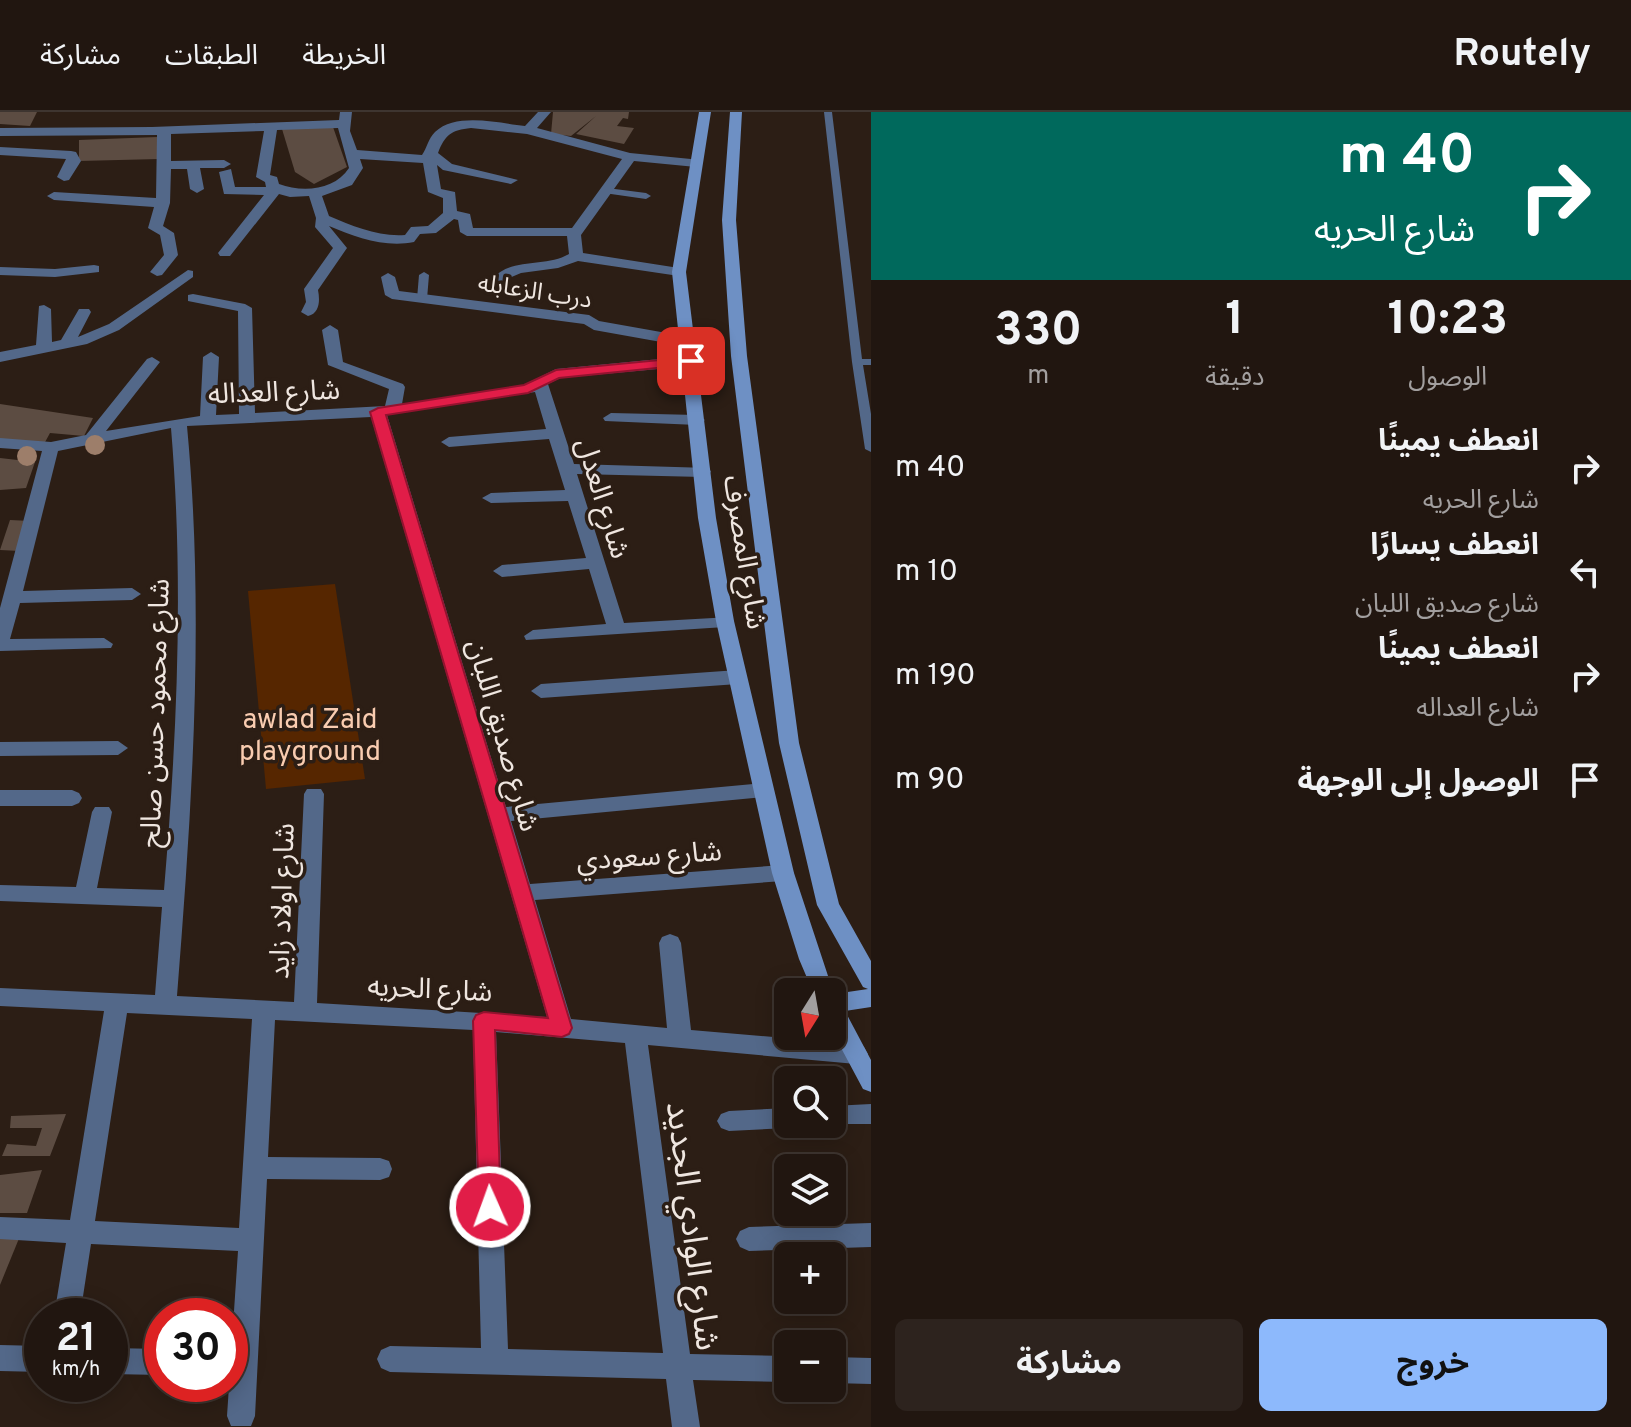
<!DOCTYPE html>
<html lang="ar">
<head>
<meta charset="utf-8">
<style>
	body { margin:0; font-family:Overpass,"Noto Sans Arabic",sans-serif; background:#2d231e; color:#f1f3f6; direction:rtl; height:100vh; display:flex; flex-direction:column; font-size:30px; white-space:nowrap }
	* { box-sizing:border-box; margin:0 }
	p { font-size:26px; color:#a29f9f }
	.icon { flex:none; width:44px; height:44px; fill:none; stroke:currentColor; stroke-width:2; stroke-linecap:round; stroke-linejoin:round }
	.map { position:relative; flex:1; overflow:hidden; direction:ltr }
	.drawer { display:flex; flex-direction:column; background:#211610; width:760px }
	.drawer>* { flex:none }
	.hud { background:#00695c; color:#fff; overflow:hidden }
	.needle { width:52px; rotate:191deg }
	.fabs { position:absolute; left:774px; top:866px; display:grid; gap:16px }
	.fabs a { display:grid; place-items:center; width:72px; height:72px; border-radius:12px; background:#211610; box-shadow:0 4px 20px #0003,0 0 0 2px #3e3530; font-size:40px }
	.speed { position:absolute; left:24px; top:1186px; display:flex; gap:16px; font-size:40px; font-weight:700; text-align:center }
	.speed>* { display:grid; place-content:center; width:104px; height:104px; border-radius:50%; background:#211610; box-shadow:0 4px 20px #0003,0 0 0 2px #3e3530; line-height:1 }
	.speed small { font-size:20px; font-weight:400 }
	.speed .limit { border:12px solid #d22; background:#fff; color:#111 }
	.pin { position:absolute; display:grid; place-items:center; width:68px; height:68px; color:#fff; margin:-34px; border-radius:16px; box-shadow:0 4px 12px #0006 }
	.me { position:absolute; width:88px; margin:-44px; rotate:358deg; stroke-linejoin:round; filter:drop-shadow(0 0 6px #0008) }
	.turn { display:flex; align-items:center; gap:28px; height:168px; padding:0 24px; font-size:36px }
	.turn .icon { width:104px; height:104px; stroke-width:2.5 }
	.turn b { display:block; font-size:56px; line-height:68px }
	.eta { display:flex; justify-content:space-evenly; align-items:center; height:136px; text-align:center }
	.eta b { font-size:48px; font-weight:700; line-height:56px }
	.cta { display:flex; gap:16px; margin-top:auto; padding:16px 24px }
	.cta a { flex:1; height:92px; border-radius:12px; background:#8db9fc; color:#111; font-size:32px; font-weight:700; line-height:92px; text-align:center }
	.cta a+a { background:#2d231e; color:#f1f3f6 }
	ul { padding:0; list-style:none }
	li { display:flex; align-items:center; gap:24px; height:104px; padding:0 24px }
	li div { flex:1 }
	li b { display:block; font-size:30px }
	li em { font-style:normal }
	header { display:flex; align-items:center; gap:48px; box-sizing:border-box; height:112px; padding:0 40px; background:#211610; border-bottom:2px solid #3e3530 }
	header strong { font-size:38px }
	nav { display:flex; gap:44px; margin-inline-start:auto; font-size:28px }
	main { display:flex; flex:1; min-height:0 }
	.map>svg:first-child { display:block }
	.green { fill:#562600 }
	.building { fill:#5c4c42 }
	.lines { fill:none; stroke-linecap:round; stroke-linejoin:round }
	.lane { fill:#536889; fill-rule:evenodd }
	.street { fill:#536889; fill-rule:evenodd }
	.secondary { fill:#6e90c4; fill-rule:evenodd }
	.tree { fill:#9d7e6a }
	.route { fill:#e11d48; stroke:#92132f; stroke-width:2 }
	.labels { text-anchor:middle; stroke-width:7; stroke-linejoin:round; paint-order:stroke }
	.far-street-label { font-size:24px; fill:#efe6e0; stroke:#2c1e15 }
	.street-label { font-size:28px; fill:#efe6e0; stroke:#2c1e15 }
	.park-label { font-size:28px; fill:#f9ccb0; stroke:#2c1e15 }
	.near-street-label { font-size:34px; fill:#efe6e0; stroke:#2c1e15 }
</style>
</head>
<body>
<header>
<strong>Routely</strong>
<nav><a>الخريطة</a><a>الطبقات</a><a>مشاركة</a></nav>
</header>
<main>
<section class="drawer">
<div class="hud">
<div class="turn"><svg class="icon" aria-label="right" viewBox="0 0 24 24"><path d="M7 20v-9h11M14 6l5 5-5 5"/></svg><div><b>40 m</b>شارع الحريه</div></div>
</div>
<div class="eta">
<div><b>10:23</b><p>الوصول</p></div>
<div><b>1</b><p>دقيقة</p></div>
<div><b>330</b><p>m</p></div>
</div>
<ul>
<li><svg class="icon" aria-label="right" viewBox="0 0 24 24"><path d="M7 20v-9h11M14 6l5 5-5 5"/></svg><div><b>انعطف يمينًا</b><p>شارع الحريه</p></div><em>40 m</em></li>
<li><svg class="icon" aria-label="left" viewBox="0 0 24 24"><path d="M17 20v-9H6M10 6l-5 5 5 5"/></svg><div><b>انعطف يسارًا</b><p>شارع صديق اللبان</p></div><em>10 m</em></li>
<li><svg class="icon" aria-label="right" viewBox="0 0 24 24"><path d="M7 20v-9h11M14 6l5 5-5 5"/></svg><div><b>انعطف يمينًا</b><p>شارع العداله</p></div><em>190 m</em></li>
<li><svg class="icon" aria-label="arrive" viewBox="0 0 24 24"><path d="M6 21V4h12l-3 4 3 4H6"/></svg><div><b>الوصول إلى الوجهة</b></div><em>90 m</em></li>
</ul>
<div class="cta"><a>خروج</a><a>مشاركة</a></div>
</section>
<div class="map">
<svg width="871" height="1315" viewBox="0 0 871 1315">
	<rect width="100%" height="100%" fill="#2c1e15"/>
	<polygon class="green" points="335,472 365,667 266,677 248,479"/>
	<g class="building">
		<polygon points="0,0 37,0 30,14 0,12"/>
		<polygon points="553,0 629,0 628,7 623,6 617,14 634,16 624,32 576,22 596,4 571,24 551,22"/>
		<polygon points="333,15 347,55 314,72 295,60 282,17"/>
		<polygon points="157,25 159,47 79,49 79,28"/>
		<polygon points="0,292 93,306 84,324 50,321 44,332 0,327"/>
		<polygon points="0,346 35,350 26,376 0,378"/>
		<polygon points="10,408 31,409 20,439 0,438"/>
		<polygon points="66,1002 50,1044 2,1044 7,1032 36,1034 42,1016 10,1016 11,1004"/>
		<polygon points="42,1058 27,1101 0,1101 0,1063"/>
		<polygon points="0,1123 20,1124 0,1173"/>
	</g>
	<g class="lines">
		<g class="lane">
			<polygon points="824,0 832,0 862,247 871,247 871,253 863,253 871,302 871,340 865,337 852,250"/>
			<polygon points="607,76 646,81 651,84 646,87 604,81 602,79"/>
			<polygon points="424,160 429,163 427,187 422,190 417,187 419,163"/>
		</g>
		<g class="street">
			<path d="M340,0H352L350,19L357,38L422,43C427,36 428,27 435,20C456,0 498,11 525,14L538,0H551L537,16L630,41L701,48V54L696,55L634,49L581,123L583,141L679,156L686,160L679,164L578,149L558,156L521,161L500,170L493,166C513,145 545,156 569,142L567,124H467L460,120L458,108L454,107L436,121L420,122L414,130C385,136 355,125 329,114L347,136L318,178C320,188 320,201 308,204L301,200L306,190L304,177L333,136L315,115L316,106L309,84L290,85L279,82L230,144H220L218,141L264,83L224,82L219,60L231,57L235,75H266L265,70L256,65L264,19L171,22V49L224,48L231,52L224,56H200L204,77L197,81L190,77L187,57H171L170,91L163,114L174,121L178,143L162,163L157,164L150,160L164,143L160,123L148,116L154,95L54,88L47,84L54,80L156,86L157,23L0,24V16L152,15L339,8ZM338,16L349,56C335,78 303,81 279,72L277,65L270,63L277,18ZM471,16L527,22L622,47L572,116H473L470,102L457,99L455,80L441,77L437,53L443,58L511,72L518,68L452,52L438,41C445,23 451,18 471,16ZM360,47L423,51L428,80L443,86V101L428,114L411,115L405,123C378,125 353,114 329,104L322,84L352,73L363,56Z"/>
			<polygon points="0,35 71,39 76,40 81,49 69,68 64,69 57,65 66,47 0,43"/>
			<polygon points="94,153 99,154 99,160 55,165 0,163 0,155 55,157"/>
			<polygon points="188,158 193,159 193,165 119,218 87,232 0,250 0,240 36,233 39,194 44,193 51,197 52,230 61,228 79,197 89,197 91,200 78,225 109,212"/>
			<polygon points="388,161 395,165 399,179 589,203 599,209 689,225 697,230 689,235 594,218 584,212 392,187 385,183 381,165"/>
			<path d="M193,182L245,192L252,196L255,301L385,294L389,277L328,253L322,218L330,213L338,218L343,250L403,272L405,275L402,292L524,273L556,257L691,244L699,249L691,254L560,266L548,272L574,352L709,356L711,360L703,365L577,362L624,511L731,505L734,509L725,515L526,528L524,524L533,518L606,512L589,457L502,465L493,459L502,453L586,446L568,389L491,391L482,386L491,381L565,378L549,327L449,335L441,330L449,325L546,317L535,280L387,303L506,695L764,671L771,673L774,678L771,683L764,685L511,709L530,772L783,753L790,755L794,761L790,767L783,769L535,788L571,907L667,916L659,831L662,825L670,822L678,825L681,831L691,918L856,932L864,935L868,942L864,949L856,952L648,933L690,1242L788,1244V1270L693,1268L700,1315H672L666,1267L390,1260L381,1256L377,1247L381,1238L390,1234L481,1236L473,918L275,908L268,1045L380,1046L389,1049L392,1057L389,1065L380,1068L267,1067L255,1304L251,1314H231L227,1304L238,1139L91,1132L80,1204H54L66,1131L0,1127V1105L70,1108L104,899L0,894V876L155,883L162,795L0,789V773L76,775L92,700L95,695H109L112,700L97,776L164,778C177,624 184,471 171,316L58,339L23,479L132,476L141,482L132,488L20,491L10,527L104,526L113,532L111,536L0,539V496L42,339L0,336V326L51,330L86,323L147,247L152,245L160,250L106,319L200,304L203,245L211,240L219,245L216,303L239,302L238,199L188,189V183ZM371,305L547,905L317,891L324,682L321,677H307L304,682L294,890L177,884C192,694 205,505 187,314ZM127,901L252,907L239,1116L95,1109ZM496,920L625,931L663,1241L508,1237Z"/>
			<polygon points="611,301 697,303 705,308 697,313 605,309 603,306"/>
			<polygon points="738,558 747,565 738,572 541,586 531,579 541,572"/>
			<polygon points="118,629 128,636 118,643 0,644 0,630"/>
			<polygon points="0,678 72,678 79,681 82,686 79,691 72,694 0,694"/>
			<polygon points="871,992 871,1012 825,1012 832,1012 832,994"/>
			<polygon points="788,996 788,1012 797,1012 788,1016 729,1019 721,1016 717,1009 721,1002 729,999"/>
			<polygon points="871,1111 871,1135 749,1139 740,1135 736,1127 740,1119 749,1115"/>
			<polygon points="0,1233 42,1234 42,1260 0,1259"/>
			<polygon points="110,1236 162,1237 162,1263 110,1262"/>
			<polygon points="832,1245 871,1246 871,1272 832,1271"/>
		</g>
		<polygon class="secondary" points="699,0 711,0 686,160 716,406 734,509 794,761 834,882 868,877 863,875 817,793 779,631 731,244 722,108 730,0 742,0 736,108 747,244 799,631 839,792 871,849 871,895 845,899 871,948 871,980 863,977 832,919 832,880 813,880 799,847 772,761 716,509 698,406 672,160"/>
	</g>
	<g class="tree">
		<circle cx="95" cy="333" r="10"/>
		<circle cx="27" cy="344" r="10"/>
	</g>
	<polygon class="route" points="691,245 696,246 696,252 559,266 528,281 386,303 572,916 569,922 562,925 495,918 501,1095 498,1102 490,1105 482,1102 479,1095 473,909 476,903 484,900 548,906 370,300 378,296 524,273 556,258"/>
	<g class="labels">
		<g class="far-street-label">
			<text transform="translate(535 179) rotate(9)" y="8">درب الزعابله</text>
		</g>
		<g class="street-label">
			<text transform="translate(274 279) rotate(-2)" y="10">شارع العداله</text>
			<text transform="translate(604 386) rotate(73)" y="10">شارع العدل</text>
			<text transform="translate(746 440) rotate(81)" y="10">شارع المصرف</text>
			<text transform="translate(154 601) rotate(-88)" y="10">شارع محمود حسن صالح</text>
			<text transform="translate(504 623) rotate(74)" y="10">شارع صديق اللبان</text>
			<text transform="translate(649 743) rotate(-4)" y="10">شارع سعودي</text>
			<text transform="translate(281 789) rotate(-88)" y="10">شارع اولاد زايد</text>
			<text transform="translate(430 876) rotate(3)" y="10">شارع الحريه</text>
		</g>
		<g class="park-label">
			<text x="310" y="616">awlad Zaid<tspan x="310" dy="32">playground</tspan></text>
		</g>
		<g class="near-street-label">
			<text transform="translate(694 1114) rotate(83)" y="12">شارع الوادي الجديد</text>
		</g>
	</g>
</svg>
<div class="fabs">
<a><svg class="needle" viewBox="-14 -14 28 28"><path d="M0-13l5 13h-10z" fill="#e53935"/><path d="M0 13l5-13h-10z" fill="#a29f9f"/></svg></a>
<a><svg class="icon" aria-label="search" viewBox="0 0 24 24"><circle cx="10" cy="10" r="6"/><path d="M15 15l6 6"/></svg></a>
<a><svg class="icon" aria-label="layers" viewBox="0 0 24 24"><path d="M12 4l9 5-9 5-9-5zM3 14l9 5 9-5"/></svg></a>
<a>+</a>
<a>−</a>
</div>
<div class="speed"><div>21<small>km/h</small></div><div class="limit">30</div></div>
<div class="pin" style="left:691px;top:249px;background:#d93025"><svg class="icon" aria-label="arrive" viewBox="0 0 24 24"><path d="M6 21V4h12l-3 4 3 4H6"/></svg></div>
<svg class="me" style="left:490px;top:1095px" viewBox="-20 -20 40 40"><circle r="17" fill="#e11d48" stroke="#fff" stroke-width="3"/><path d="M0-11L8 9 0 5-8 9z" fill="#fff"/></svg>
</div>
</main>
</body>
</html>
